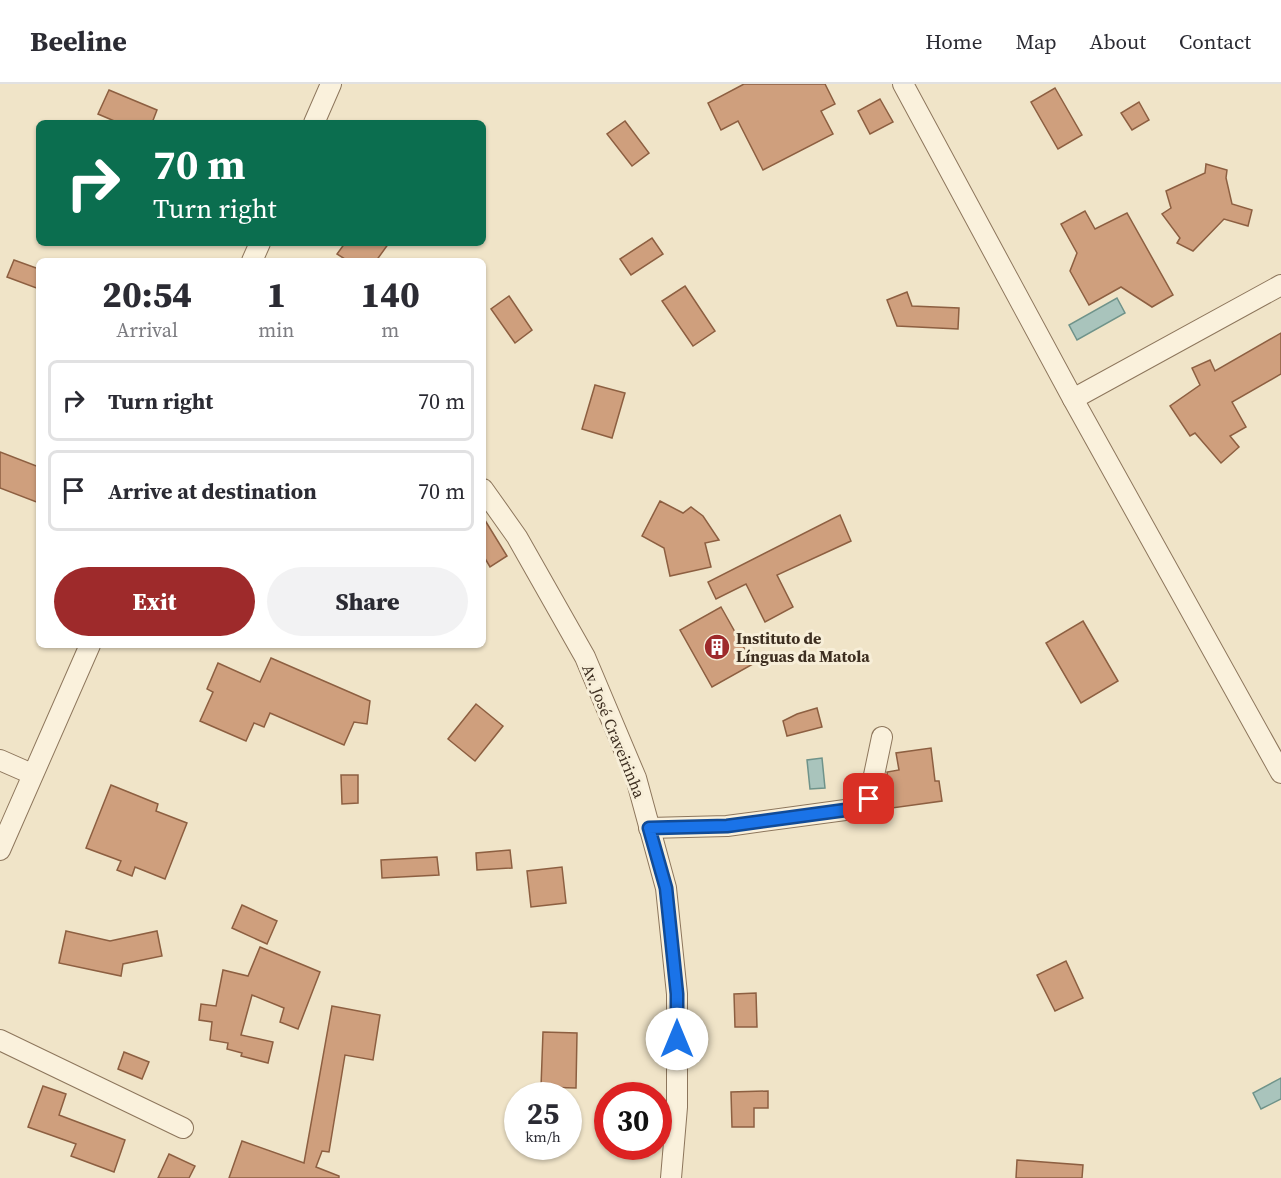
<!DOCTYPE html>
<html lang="en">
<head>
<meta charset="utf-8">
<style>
	body { margin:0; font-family:"Source Serif 4",serif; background:#f2f2f3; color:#2b2b33; height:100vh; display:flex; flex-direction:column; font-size:22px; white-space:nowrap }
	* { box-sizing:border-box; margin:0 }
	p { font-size:20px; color:#7c7c81 }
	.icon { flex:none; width:33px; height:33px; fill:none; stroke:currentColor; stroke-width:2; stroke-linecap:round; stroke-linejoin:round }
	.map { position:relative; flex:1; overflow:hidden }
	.drawer { position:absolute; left:36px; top:174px; width:450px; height:390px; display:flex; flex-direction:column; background:#fff; border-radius:9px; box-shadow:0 2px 4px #0004 }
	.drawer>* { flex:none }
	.banner { position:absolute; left:36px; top:36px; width:450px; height:126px; border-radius:9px; box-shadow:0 2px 4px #0004; background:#0b6e4f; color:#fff; overflow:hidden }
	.speed { position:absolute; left:504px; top:998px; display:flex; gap:12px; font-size:30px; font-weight:700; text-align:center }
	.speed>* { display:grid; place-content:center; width:78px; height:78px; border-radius:50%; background:#fff; box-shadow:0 2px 4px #0004; line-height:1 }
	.speed small { font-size:15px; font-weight:400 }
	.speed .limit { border:9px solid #d22; background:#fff; color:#111 }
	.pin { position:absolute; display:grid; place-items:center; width:51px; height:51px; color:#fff; margin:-26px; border-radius:12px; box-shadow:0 3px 9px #0006 }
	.me { position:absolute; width:66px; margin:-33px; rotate:0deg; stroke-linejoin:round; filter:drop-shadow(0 0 4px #0008) }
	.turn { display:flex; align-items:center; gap:21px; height:126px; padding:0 18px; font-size:27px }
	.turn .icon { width:78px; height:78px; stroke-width:2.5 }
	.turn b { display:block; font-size:42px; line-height:51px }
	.eta { display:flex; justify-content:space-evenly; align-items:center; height:102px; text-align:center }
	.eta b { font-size:36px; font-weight:800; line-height:42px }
	.action { display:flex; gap:12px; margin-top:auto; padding:12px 18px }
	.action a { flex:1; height:69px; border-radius:36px; background:#9e2a2b; color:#fff; font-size:24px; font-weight:800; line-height:69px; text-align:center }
	.action a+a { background:#f2f2f3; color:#2b2b33 }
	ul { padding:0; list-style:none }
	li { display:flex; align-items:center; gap:18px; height:81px; margin:0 12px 9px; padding:0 6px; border:3px solid #e1e1e2; border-radius:9px }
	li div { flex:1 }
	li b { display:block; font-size:22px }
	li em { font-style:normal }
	header { display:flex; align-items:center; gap:36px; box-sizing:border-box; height:84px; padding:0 30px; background:#fff; border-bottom:2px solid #e1e1e2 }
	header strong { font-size:28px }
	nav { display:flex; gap:33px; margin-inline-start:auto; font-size:21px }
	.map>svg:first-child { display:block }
	.water { fill:#a9c4bc; stroke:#6f938a; stroke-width:1.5 }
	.building { fill:#cf9f7d; stroke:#8d5f41; stroke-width:1.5 }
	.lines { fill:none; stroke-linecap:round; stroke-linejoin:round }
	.street-casing { stroke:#8d765c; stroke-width:22 }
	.street { stroke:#faf1dc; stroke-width:20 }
	.route-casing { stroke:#114b97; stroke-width:15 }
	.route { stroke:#1a73e8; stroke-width:10 }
	.labels { text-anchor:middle; stroke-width:6; stroke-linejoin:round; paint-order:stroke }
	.poi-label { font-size:16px; font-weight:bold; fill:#3d2e20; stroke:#f7eed8; text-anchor:start }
	.street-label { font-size:16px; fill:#3d2e20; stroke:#f7eed8 }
</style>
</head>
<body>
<header>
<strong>Beeline</strong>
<nav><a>Home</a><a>Map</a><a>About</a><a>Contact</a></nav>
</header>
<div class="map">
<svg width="1281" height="1094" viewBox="0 0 1281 1094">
	<rect width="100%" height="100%" fill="#f0e4c8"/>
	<g class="water">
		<polygon points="1117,214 1125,229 1077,256 1069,241"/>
		<polygon points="822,674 825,704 810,705 807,676"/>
		<polygon points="1281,994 1281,1015 1261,1025 1253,1009"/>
	</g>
	<g class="building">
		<polygon points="744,0 825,0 835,20 821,27 833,50 763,86 738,37 721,46 708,19"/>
		<polygon points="1055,4 1082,51 1058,65 1031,18"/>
		<polygon points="109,6 157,26 152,39 119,39 98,30"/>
		<polygon points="880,15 893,38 870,50 858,27"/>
		<polygon points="1139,18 1149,36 1132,46 1121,29"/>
		<polygon points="625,37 649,69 632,82 607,50"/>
		<polygon points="1206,80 1227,86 1226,94 1232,120 1252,126 1248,142 1224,135 1193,167 1177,159 1180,154 1162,130 1171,124 1166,107 1205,89"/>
		<polygon points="1085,127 1095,145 1127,129 1173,211 1152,223 1121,203 1089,221 1070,187 1077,169 1061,140"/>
		<polygon points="652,154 663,170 631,191 620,175"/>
		<polygon points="345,159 389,159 376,177 348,177 337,170"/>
		<polygon points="14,176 39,185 39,205 7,193"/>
		<polygon points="685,202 715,247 693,262 662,217"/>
		<polygon points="907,208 912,222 959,224 958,245 897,242 887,216"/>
		<polygon points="509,212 532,246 515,259 491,225"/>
		<polygon points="1281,249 1281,290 1232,318 1246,343 1230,352 1239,363 1221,379 1195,349 1190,352 1170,322 1200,301 1192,284 1210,276 1215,287"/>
		<polygon points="595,301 625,309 612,354 582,345"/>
		<polygon points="0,368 39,383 39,419 0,404"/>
		<polygon points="660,417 683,429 691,423 703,432 719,456 705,459 711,483 670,492 664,464 642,452"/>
		<polygon points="840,431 851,457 777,491 793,523 765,538 746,500 716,515 708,498"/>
		<polygon points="483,433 507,472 490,483 483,471"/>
		<polygon points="721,523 753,580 712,603 680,546"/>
		<polygon points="1083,537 1118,597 1081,619 1046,559"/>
		<polygon points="271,574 370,617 367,640 354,638 344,661 270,629 264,643 254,639 246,657 200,637 213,608 207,605 218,579 260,598"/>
		<polygon points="476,620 503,642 475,677 448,655"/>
		<polygon points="817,624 822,643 787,652 783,637 797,630"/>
		<polygon points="931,664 935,697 939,697 942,717 892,724 887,688 899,686 896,669"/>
		<polygon points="341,691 358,691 358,719 342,720"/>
		<polygon points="111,701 158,720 156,727 187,739 165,795 135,783 132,792 117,786 121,777 86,764"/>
		<polygon points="510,766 512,784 477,786 476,769"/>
		<polygon points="437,773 439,791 382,794 381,776"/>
		<polygon points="562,783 566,819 531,823 527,787"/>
		<polygon points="242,821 277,837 267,860 232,844"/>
		<polygon points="66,847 110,857 157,847 162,872 123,880 121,892 59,879"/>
		<polygon points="260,863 320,888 298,945 280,938 284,924 252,911 241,951 273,958 268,979 241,972 242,969 227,965 228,959 210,956 212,938 199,936 201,920 216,922 223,886 248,892"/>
		<polygon points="1066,877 1083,914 1055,927 1037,891"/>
		<polygon points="756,909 757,943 735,943 734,910"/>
		<polygon points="332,922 380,931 373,976 345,971 329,1068 322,1067 316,1083 339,1092 339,1094 229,1094 242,1057 304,1079"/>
		<polygon points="543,948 577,949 576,1004 541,1003"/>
		<polygon points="124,968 149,978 142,995 118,985"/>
		<polygon points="43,1002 66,1010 59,1031 125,1056 114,1088 71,1072 76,1060 28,1043"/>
		<polygon points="768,1007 768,1024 754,1024 754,1043 732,1043 731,1008"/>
		<polygon points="169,1070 195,1082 189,1094 158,1094"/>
		<polygon points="1017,1076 1083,1081 1082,1094 1016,1094"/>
	</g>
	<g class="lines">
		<g class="street-casing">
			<g id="street">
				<polyline points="903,0 1073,315 1281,689"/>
				<polyline points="314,39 331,0"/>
				<polyline points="252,177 260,159"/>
				<polyline points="1073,315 1281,201"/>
				<polyline points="483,405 517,453 585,573 636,694 666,804 677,910 677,1023 671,1094"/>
				<polyline points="0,676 32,690"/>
				<polyline points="649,744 727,742 860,724 866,721 869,715 882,653"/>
				<polyline points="0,766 90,561"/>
				<polyline points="0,956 183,1044"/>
			</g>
		</g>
		<use href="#street" class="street"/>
	</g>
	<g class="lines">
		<g class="route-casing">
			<polyline id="route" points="677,955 677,910 666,804 649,744 727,742 860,724 866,720 869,715"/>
		</g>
		<use href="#route" class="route"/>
	</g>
	<defs>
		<g id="building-disc" transform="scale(1.35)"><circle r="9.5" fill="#9e2a2b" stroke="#f7eed8"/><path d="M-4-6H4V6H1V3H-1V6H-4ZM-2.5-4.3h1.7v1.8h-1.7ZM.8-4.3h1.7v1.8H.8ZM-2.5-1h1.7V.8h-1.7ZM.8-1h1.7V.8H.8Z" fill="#fff"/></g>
	</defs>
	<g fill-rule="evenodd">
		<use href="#building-disc" x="717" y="563"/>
	</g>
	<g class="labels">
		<g class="poi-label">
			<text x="736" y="560">Instituto de<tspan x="736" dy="18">Línguas da Matola</tspan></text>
		</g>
		<g class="street-label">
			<text transform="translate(614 647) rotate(68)" y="6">Av. José Craveirinha</text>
		</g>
	</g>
</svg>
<div class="speed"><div>25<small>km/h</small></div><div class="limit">30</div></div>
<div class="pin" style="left:869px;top:715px;background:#d93025"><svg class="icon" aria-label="arrive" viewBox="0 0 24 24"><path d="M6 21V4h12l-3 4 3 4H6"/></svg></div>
<svg class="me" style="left:677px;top:955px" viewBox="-20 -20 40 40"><circle r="19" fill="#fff"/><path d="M0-13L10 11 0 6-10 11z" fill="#1a73e8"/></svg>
<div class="banner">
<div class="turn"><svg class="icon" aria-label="right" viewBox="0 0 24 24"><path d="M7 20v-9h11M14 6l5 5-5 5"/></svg><div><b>70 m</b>Turn right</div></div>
</div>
<section class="drawer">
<div class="eta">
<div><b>20:54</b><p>Arrival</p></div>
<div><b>1</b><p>min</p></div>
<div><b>140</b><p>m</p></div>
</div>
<ul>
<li><svg class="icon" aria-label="right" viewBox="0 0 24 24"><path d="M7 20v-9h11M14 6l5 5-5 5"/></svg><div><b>Turn right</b></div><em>70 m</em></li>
<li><svg class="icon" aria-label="arrive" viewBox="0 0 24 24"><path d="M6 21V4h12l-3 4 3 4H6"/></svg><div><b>Arrive at destination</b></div><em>70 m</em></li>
</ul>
<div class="action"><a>Exit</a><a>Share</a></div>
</section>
</div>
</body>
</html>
